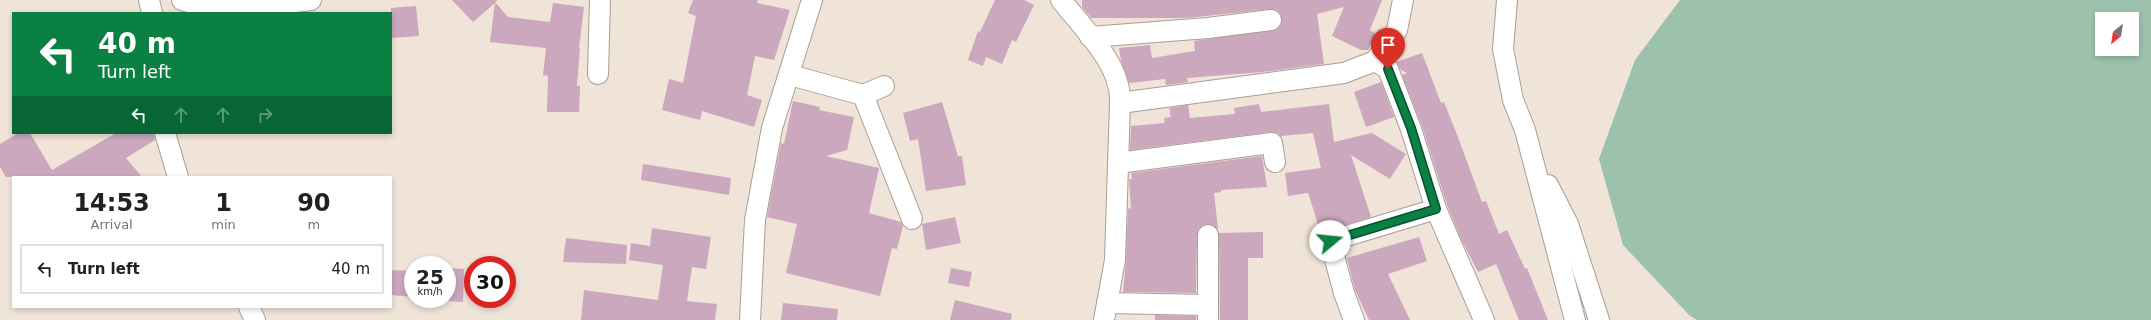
<!DOCTYPE html>
<html lang="en">
<head>
<meta charset="utf-8">
<style>
	body { margin:0; font-family:"DejaVu Sans",sans-serif; background:#f6f6f6; color:#202124; height:100vh; display:flex; flex-direction:column; font-size:15px; white-space:nowrap }
	* { box-sizing:border-box; margin:0 }
	p { font-size:13px; color:#757577 }
	.icon { flex:none; width:22px; height:22px; fill:none; stroke:currentColor; stroke-width:2; stroke-linecap:round; stroke-linejoin:round }
	.map { position:relative; flex:1; overflow:hidden }
	.drawer { position:absolute; left:12px; top:176px; width:380px; height:132px; display:flex; flex-direction:column; background:#fff; border-radius:0px; box-shadow:0 2px 6px #0003 }
	.drawer>* { flex:none }
	.guide { position:absolute; left:12px; top:12px; width:380px; height:122px; border-radius:0px; box-shadow:0 2px 6px #0003; background:#0b8043; color:#fff; overflow:hidden }
	.needle { width:26px; rotate:210deg }
	.tools { position:absolute; left:2095px; top:12px; display:grid; gap:8px }
	.tools a { display:grid; place-items:center; width:44px; height:44px; border-radius:0px; background:#fff; box-shadow:0 2px 6px #0003; font-size:20px }
	.speed { position:absolute; left:404px; top:256px; display:flex; gap:8px; font-size:20px; font-weight:700; text-align:center }
	.speed>* { display:grid; place-content:center; width:52px; height:52px; border-radius:50%; background:#fff; box-shadow:0 2px 6px #0003; line-height:1 }
	.speed small { font-size:10px; font-weight:400 }
	.speed .limit { border:6px solid #d22; background:#fff; color:#111 }
	.pin { position:absolute; display:grid; place-items:center; width:34px; height:34px; color:#fff; margin:-41px -17px; border-radius:50% 50% 50% 0; rotate:-45deg; box-shadow:0 0 4px #0007 }
	.pin .icon { rotate:45deg }
	.me { position:absolute; width:44px; margin:-22px; rotate:73deg; stroke-linejoin:round; filter:drop-shadow(0 0 3px #0008) }
	.turn { display:flex; align-items:center; gap:14px; height:84px; padding:0 20px; font-size:18px }
	.turn .icon { width:52px; height:52px; stroke-width:2.5 }
	.turn b { display:block; font-size:28px; line-height:34px }
	.lanes { display:flex; align-items:center; height:38px; padding:0 20px; background:#0003; justify-content:center; gap:20px; direction:ltr }
	.lanes .off { opacity:.35 }
	.eta { display:flex; justify-content:space-evenly; align-items:center; height:68px; text-align:center }
	.eta b { font-size:24px; font-weight:600; line-height:28px }
	ul { padding:0; list-style:none }
	li { display:flex; align-items:center; gap:12px; height:50px; margin:0 8px 6px; padding:0 12px; border:2px solid #e0e0e0; border-radius:0px }
	li div { flex:1 }
	li b { display:block; font-size:15px }
	li em { font-style:normal }
	.map>svg:first-child { display:block }
	.forest { fill:#9cc1ac; fill-rule:evenodd }
	.building { fill:#cba8bd }
	.lines { fill:none; stroke-linecap:round; stroke-linejoin:round }
	.street-casing { stroke:#a99e93; stroke-width:22 }
	.street { stroke:#fff; stroke-width:20 }
	.route-casing { stroke:#07532c; stroke-width:10 }
	.route { stroke:#0b8043; stroke-width:7 }
</style>
</head>
<body>
<div class="map">
<svg width="2151" height="320" viewBox="0 0 2151 320">
	<rect width="100%" height="100%" fill="#f0e3d8"/>
	<path class="forest" d="M1680,0H2151V320H1697L1689,315L1623,245L1599,159L1635,60ZM2102,19H2132V49H2102Z"/>
	<g class="building">
		<polygon points="452,0 498,0 495,2 508,17 550,22 553,3 584,7 579,48 580,48 577,86 580,86 579,112 547,112 548,76 543,75 546,48 490,42 495,3 473,22"/>
		<polygon points="693,0 758,0 757,3 790,10 774,60 755,56 747,95 762,100 754,127 702,111 700,120 662,110 669,79 683,83 696,16 688,13"/>
		<polygon points="995,0 1024,0 1034,5 1016,42 1012,40 1002,64 986,57 983,66 968,60 978,31 980,32"/>
		<polygon points="1082,0 1382,0 1370,30 1376,34 1368,50 1361,50 1332,36 1344,7 1317,14 1324,64 1263,72 1187,78 1188,82 1166,85 1165,79 1129,83 1121,61 1119,48 1150,45 1152,58 1195,51 1194,41 1278,29 1282,24 1280,13 1276,10 1270,9 1187,18 1091,18 1082,7"/>
		<polygon points="416,6 419,36 391,38 391,8"/>
		<polygon points="1422,53 1441,103 1444,102 1456,132 1482,202 1486,201 1499,234 1507,230 1525,269 1527,268 1548,320 1519,320 1496,264 1478,272 1461,239 1447,205 1422,126 1402,75 1407,73 1401,70 1396,62"/>
		<polygon points="1381,82 1394,117 1366,127 1354,92"/>
		<polygon points="793,101 820,107 819,110 854,117 847,150 826,156 879,168 869,213 901,222 903,226 897,249 892,248 880,296 786,273 797,224 767,217 781,143 784,144"/>
		<polygon points="942,102 958,156 962,156 966,185 926,191 918,139 910,141 903,113"/>
		<polygon points="1259,104 1261,112 1329,104 1334,142 1372,133 1406,154 1390,179 1351,155 1371,217 1321,233 1308,193 1288,196 1285,173 1321,168 1313,133 1281,136 1277,133 1271,132 1130,150 1131,126 1165,123 1164,118 1171,117 1169,108 1188,105 1190,118 1235,114 1234,108"/>
		<polygon points="18,133 30,133 52,170 116,133 154,133 155,140 126,158 142,177 6,177 0,167 0,144"/>
		<polygon points="1262,156 1267,187 1221,190 1221,192 1214,193 1218,229 1208,224 1203,225 1198,229 1197,235 1196,293 1123,292 1126,260 1128,208 1131,209 1129,179 1132,179 1131,173"/>
		<polygon points="643,164 731,178 729,195 641,180"/>
		<polygon points="955,217 961,243 926,250 922,224"/>
		<polygon points="652,228 711,237 706,269 692,267 687,301 717,304 715,320 581,320 584,290 658,300 663,265 629,260 631,243 650,246"/>
		<polygon points="1263,232 1263,258 1248,258 1248,320 1220,320 1219,233"/>
		<polygon points="1419,237 1427,261 1388,274 1410,320 1369,320 1355,290 1347,258"/>
		<polygon points="566,238 627,245 626,264 563,262"/>
		<polygon points="447,268 464,269 463,302 447,301"/>
		<polygon points="951,268 972,272 969,287 948,283"/>
		<polygon points="391,270 413,271 413,297 391,295"/>
		<polygon points="955,300 1012,314 1011,320 950,320"/>
		<polygon points="783,303 838,309 837,320 781,320"/>
		<polygon points="1155,315 1196,316 1196,320 1155,320"/>
	</g>
	<g class="lines">
		<g class="street-casing">
			<g id="street">
				<polyline points="149,0 152,13"/>
				<polyline points="182,0 205,7 236,9 311,0"/>
				<path d="M1061,0C1079,23 1112,56 1118,85C1120,91 1120,97 1120,103L1115,260L1104,320"/>
				<polyline points="1507,0 1503,49 1513,100 1525,130 1575,320"/>
				<polyline points="1090,37 1208,28 1271,20"/>
				<polyline points="1375,61 1388,69 1411,129 1436,209 1484,320"/>
				<polyline points="598,74 600,0"/>
				<polyline points="790,75 863,95 884,86"/>
				<polyline points="863,95 912,219"/>
				<polyline points="1120,103 1344,73 1375,61 1397,30 1403,0"/>
				<polyline points="165,133 178,177"/>
				<polyline points="1118,163 1272,143 1275,162"/>
				<polyline points="1548,185 1568,224 1599,320"/>
				<polyline points="1107,303 1208,305"/>
				<polyline points="249,307 255,320"/>
				<polyline points="750,320 755,220 772,128 812,0"/>
				<polyline points="1208,320 1208,235"/>
				<polyline points="1354,320 1344,293 1330,241 1436,209"/>
			</g>
		</g>
		<use href="#street" class="street"/>
	</g>
	<g class="lines">
		<g class="route-casing">
			<polyline id="route" points="1330,241 1436,209 1411,128 1388,69"/>
		</g>
		<use href="#route" class="route"/>
	</g>
</svg>
<div class="tools">
<a><svg class="needle" viewBox="-14 -14 28 28"><path d="M0-13l5 13h-10z" fill="#e53935"/><path d="M0 13l5-13h-10z" fill="#757577"/></svg></a>
</div>
<div class="speed"><div>25<small>km/h</small></div><div class="limit">30</div></div>
<div class="pin" style="left:1388px;top:69px;background:#d93025"><svg class="icon" aria-label="arrive" viewBox="0 0 24 24"><path d="M6 21V4h12l-3 4 3 4H6"/></svg></div>
<svg class="me" style="left:1330px;top:241px" viewBox="-20 -20 40 40"><circle r="19" fill="#fff"/><path d="M0-13L10 11 0 6-10 11z" fill="#0b8043"/></svg>
<div class="guide">
<div class="turn"><svg class="icon" aria-label="left" viewBox="0 0 24 24"><path d="M17 20v-9H6M10 6l-5 5 5 5"/></svg><div><b>40 m</b>Turn left</div></div>
<div class="lanes"><svg class="icon" aria-label="left" viewBox="0 0 24 24"><path d="M17 20v-9H6M10 6l-5 5 5 5"/></svg><svg class="icon off" aria-label="ahead" viewBox="0 0 24 24"><path d="M12 20V5M6 11l6-6 6 6"/></svg><svg class="icon off" aria-label="ahead" viewBox="0 0 24 24"><path d="M12 20V5M6 11l6-6 6 6"/></svg><svg class="icon off" aria-label="right" viewBox="0 0 24 24"><path d="M7 20v-9h11M14 6l5 5-5 5"/></svg></div>
</div>
<section class="drawer">
<div class="eta">
<div><b>14:53</b><p>Arrival</p></div>
<div><b>1</b><p>min</p></div>
<div><b>90</b><p>m</p></div>
</div>
<ul>
<li><svg class="icon" aria-label="left" viewBox="0 0 24 24"><path d="M17 20v-9H6M10 6l-5 5 5 5"/></svg><div><b>Turn left</b></div><em>40 m</em></li>
</ul>
</section>
</div>
</body>
</html>
